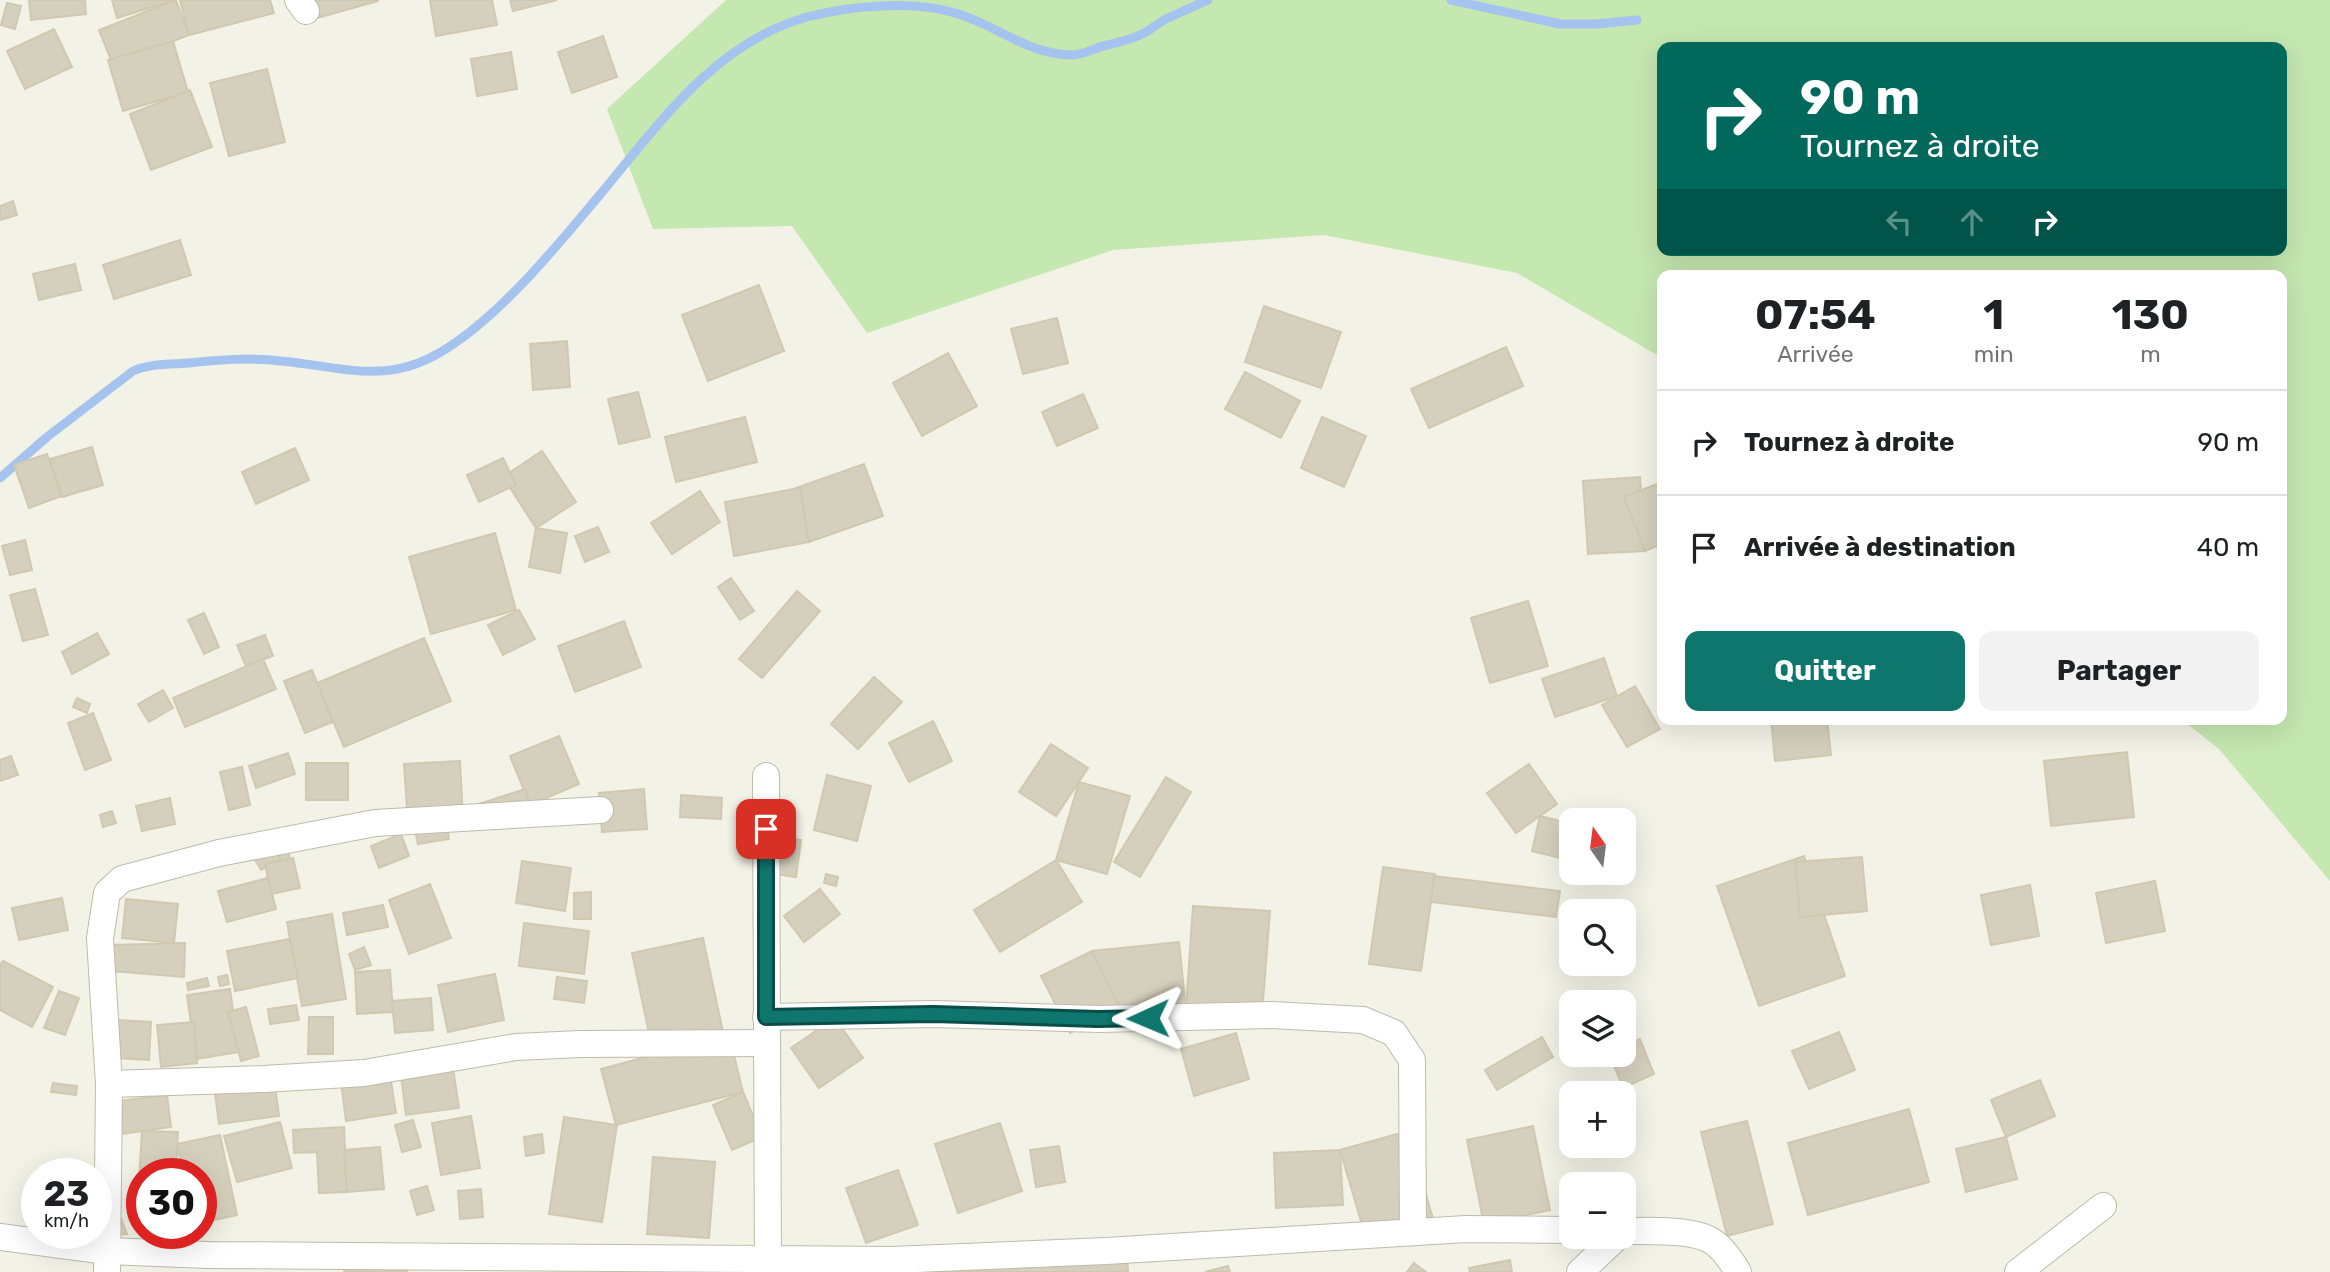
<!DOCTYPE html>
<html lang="fr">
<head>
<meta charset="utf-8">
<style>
	body { margin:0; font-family:Rubik,sans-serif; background:#f2f2f2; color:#202124; height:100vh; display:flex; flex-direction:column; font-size:26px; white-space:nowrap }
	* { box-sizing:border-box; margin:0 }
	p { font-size:23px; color:#757577 }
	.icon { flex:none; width:38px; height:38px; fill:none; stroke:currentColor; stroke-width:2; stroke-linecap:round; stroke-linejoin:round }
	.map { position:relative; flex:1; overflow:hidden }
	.sheet { position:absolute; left:1657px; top:270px; width:630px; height:455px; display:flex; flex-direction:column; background:#fff; border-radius:14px; box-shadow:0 7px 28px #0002 }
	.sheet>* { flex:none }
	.top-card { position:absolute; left:1657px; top:42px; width:630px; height:214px; border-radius:14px; box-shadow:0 7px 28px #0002; background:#00695c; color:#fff; overflow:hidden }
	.needle { width:46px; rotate:346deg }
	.tools { position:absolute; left:1559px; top:808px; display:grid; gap:14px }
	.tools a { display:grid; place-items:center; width:77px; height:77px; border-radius:14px; background:#fff; box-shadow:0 7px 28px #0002; font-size:35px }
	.speed { position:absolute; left:21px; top:1158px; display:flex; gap:14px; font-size:35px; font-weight:700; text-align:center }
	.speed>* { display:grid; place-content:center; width:91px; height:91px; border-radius:50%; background:#fff; box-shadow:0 7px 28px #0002; line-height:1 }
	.speed small { font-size:18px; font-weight:400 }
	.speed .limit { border:10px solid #d22; background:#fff; color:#111 }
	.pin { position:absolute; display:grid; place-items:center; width:60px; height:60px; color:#fff; margin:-30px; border-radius:14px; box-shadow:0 4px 10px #0006 }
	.me { position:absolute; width:77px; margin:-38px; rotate:269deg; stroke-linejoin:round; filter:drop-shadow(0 0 5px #0008) }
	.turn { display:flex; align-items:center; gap:24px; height:147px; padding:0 28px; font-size:32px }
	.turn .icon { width:91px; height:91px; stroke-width:2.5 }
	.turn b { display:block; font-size:49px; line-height:60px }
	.lanes { display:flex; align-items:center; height:66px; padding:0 28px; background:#0003; justify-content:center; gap:35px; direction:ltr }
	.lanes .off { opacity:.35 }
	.eta { display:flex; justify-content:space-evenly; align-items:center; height:119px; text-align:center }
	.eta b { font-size:42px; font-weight:700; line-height:49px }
	.primary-button { display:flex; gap:14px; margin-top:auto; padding:14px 28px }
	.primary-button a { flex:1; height:80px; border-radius:14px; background:#0f766e; color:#fff; font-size:28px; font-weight:700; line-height:80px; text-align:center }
	.primary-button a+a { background:#f2f2f2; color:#202124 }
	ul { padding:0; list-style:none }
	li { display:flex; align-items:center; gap:21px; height:105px; padding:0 28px; border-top:2px solid #e0e0e0 }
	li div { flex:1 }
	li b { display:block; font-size:26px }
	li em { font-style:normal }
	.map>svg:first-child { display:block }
	.green { fill:#c5e7b0; fill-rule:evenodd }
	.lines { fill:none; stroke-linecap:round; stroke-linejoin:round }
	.stream { stroke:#a4c4ef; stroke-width:9 }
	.building { fill:#d5cfbd; stroke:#d0c9b0; stroke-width:2 }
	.minor-casing { stroke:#bfbbaa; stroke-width:28 }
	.minor { stroke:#fff; stroke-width:26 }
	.route-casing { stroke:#0a4d48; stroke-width:18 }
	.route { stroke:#0f766e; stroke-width:12 }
</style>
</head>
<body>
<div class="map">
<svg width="2330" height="1272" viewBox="0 0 2330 1272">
	<rect width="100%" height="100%" fill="#f3f2e7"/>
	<path class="green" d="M726,0H2330V881L2219,749L2181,719H2282V275H1662V358L1517,273L1324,235L1113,250L867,333L792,226L653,229L607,109ZM1662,47H2282V250H1662Z"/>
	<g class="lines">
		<g class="stream">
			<polyline points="1451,0 1560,24 1597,24 1637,20"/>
			<path d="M0,478L47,437L133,371C151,363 168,365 188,363C218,360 250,357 281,361C346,367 389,387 449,347C504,311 556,247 598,197C657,127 713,43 807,17C849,6 913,0 955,13C997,25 1024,53 1070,55C1080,56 1091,50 1100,47C1114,43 1128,41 1142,34C1151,30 1159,22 1168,18C1181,12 1194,6 1208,0"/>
		</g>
	</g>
	<g class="building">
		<polygon points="29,0 85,0 86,14 31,20"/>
		<polygon points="112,0 176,0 117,18"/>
		<polygon points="176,0 189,35 113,65 99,30"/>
		<polygon points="180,0 270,0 274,13 189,35"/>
		<polygon points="311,0 378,0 378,1 317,18"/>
		<polygon points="430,0 492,0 497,25 436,36"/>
		<polygon points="510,0 557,0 513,11"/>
		<polygon points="7,3 21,6 15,29 1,25"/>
		<polygon points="54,29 72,67 25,89 7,51"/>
		<polygon points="603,36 617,77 572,93 558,52"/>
		<polygon points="173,41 188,92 123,111 108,60"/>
		<polygon points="511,52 517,89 477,96 471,59"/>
		<polygon points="267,69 285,142 229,156 210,83"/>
		<polygon points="190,90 212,147 151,170 130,114"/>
		<polygon points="13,201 17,215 0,220 0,206"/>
		<polygon points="180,240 191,275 114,299 103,265"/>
		<polygon points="75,264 81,290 39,300 33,274"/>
		<polygon points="759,285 784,351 708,381 682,315"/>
		<polygon points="1264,306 1341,332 1321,388 1245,362"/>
		<polygon points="1057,318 1068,363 1023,374 1011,329"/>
		<polygon points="567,341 570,387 533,390 530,344"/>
		<polygon points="1506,347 1523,386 1429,428 1411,389"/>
		<polygon points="948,353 977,406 922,436 893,383"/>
		<polygon points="1245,372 1300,401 1281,438 1225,409"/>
		<polygon points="638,392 650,437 619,444 608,399"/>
		<polygon points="1083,394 1098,428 1057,446 1042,412"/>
		<polygon points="745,417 757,462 676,482 665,437"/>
		<polygon points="1322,417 1366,436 1344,487 1301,468"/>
		<polygon points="92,447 103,485 62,497 50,459"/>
		<polygon points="295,448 309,480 256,504 242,472"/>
		<polygon points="542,451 576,502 536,528 503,477"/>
		<polygon points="47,454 62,496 29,508 14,465"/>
		<polygon points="503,458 516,485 479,502 467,475"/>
		<polygon points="864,464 883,516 809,542 790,490"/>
		<polygon points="1640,477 1645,551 1588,554 1583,481"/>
		<polygon points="1662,482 1662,544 1645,551 1624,497"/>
		<polygon points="800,488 809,542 734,556 725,502"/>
		<polygon points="700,491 720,522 672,554 651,523"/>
		<polygon points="598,527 609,552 585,562 575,536"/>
		<polygon points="536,528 567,533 560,573 529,567"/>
		<polygon points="495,533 516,610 431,634 409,557"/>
		<polygon points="25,540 32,570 10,575 2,546"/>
		<polygon points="731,578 754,611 740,620 718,587"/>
		<polygon points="35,589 48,635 23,641 10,595"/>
		<polygon points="797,591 820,611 762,678 739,659"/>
		<polygon points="1528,601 1548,666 1490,683 1471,618"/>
		<polygon points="519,610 535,639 503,655 488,625"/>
		<polygon points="204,613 219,647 204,654 188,620"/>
		<polygon points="624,621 641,667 575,692 558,646"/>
		<polygon points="97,633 109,654 72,674 62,652"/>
		<polygon points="265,635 273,656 246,666 237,645"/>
		<polygon points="424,638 451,701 344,747 317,683"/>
		<polygon points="1604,658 1617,696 1555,717 1542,679"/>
		<polygon points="263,659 276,689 185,727 173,698"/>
		<polygon points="312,670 333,722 305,733 284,681"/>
		<polygon points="874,677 902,702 858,749 831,724"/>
		<polygon points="1635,686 1660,729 1627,747 1602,705"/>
		<polygon points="163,690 173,708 149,722 138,704"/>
		<polygon points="77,698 90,704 87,713 73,707"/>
		<polygon points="93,713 111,760 85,770 68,723"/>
		<polygon points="1771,719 1827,719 1831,755 1775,761"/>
		<polygon points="933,721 952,761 909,782 889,743"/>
		<polygon points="559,736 579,784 530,805 510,756"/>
		<polygon points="1051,744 1088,768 1056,816 1019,792"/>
		<polygon points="2127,752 2134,817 2051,826 2044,761"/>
		<polygon points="288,753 295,774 256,788 249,766"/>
		<polygon points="11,756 18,775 0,781 0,760"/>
		<polygon points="460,761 463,819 408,823 404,764"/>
		<rect x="306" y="763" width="42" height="37"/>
		<polygon points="1529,764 1557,804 1516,833 1487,793"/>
		<polygon points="242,767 250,805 229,810 220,772"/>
		<polygon points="827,775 871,786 857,841 814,830"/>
		<polygon points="1166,777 1191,792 1140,877 1114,862"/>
		<polygon points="1079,782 1130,796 1107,874 1056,860"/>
		<polygon points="525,789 532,811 470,807"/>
		<polygon points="644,789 647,829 602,832 599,793"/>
		<polygon points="681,795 722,798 721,819 680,817"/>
		<polygon points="170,798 175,824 142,831 136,806"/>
		<polygon points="112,811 116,823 103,827 100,815"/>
		<polygon points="445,813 449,839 418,844 413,819"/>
		<polygon points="1540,816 1572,824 1572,861 1532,851"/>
		<polygon points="401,834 409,856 379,868 371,846"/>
		<polygon points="773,836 801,840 796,877 768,873"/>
		<polygon points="287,845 290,859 277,861 274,847"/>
		<polygon points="274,847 281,859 261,870 254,858"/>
		<polygon points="1804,856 1845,976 1759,1006 1717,886"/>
		<polygon points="1862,857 1867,911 1800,917 1795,862"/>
		<polygon points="293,858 300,888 271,894 265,864"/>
		<polygon points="1056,860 1082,902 1000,952 974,910"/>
		<polygon points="522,861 571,868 565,911 516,903"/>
		<polygon points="1383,867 1435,874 1421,971 1369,964"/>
		<polygon points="826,874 838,877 836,886 824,883"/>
		<polygon points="1434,876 1560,891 1556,917 1431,902"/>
		<polygon points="268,878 276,909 227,922 218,891"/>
		<polygon points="2155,881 2165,931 2106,943 2096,893"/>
		<polygon points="430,884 451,938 409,954 389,900"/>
		<polygon points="2030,885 2039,936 1991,945 1981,895"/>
		<polygon points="820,889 840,914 804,942 784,916"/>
		<polygon points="591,892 591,919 574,919 574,893"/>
		<polygon points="62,898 68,930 19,940 12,908"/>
		<polygon points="126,899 178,904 174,943 122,938"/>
		<polygon points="383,905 388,927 347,935 343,913"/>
		<polygon points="1193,906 1270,911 1262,1014 1186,1009"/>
		<polygon points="332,914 346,999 302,1006 287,922"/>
		<polygon points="524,923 589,931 584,974 519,966"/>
		<polygon points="703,938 724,1037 653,1052 632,953"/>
		<polygon points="290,939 298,978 235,991 227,951"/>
		<polygon points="1179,942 1186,1009 1099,1019 1092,951"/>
		<polygon points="185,943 184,977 111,971 109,945"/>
		<polygon points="364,947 371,965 355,970 349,954"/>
		<polygon points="1092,951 1120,1008 1070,1033 1041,976"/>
		<polygon points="3,961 53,987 32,1027 0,1010 0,965"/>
		<polygon points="390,970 393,1012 357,1014 355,972"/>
		<polygon points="495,974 504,1020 448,1032 438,985"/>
		<polygon points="227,975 229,984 220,986 218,977"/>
		<polygon points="557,977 587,981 584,1003 554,999"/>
		<polygon points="207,978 209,986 188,990 187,983"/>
		<polygon points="230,989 239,1052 196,1059 187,995"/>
		<polygon points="59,991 79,998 65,1035 44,1028"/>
		<polygon points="431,998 433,1030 395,1033 392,1001"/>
		<polygon points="296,1005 299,1020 270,1024 268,1009"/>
		<polygon points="246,1007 259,1056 241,1061 228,1012"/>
		<polygon points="309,1017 333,1017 333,1054 308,1054"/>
		<polygon points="835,1018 863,1058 819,1088 791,1048"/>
		<polygon points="117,1020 151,1022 149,1060 114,1058"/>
		<polygon points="194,1022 197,1063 161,1067 157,1025"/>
		<polygon points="1839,1032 1855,1070 1809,1089 1792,1051"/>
		<polygon points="1236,1033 1249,1079 1194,1096 1181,1049"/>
		<polygon points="729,1035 743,1092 616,1125 601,1069"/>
		<polygon points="1542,1037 1553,1057 1497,1090 1485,1070"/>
		<polygon points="1640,1039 1654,1074 1623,1088 1610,1055 1624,1055 1624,1046"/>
		<polygon points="453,1068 459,1108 406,1115 401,1075"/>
		<polygon points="390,1075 396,1113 346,1121 341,1082"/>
		<polygon points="2040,1080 2055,1116 2006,1137 1991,1100"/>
		<polygon points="53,1083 77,1086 76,1095 51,1092"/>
		<polygon points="275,1085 279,1116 219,1124 215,1093"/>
		<polygon points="743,1092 762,1137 732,1150 713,1105"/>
		<polygon points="167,1095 171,1127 114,1135 110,1102"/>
		<polygon points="1909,1109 1929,1182 1808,1215 1788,1143"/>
		<polygon points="471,1116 480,1168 441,1175 432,1123"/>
		<polygon points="564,1117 617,1125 602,1222 549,1214"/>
		<polygon points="413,1120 421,1147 402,1152 395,1125"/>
		<polygon points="1747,1121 1773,1224 1727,1236 1701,1132"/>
		<polygon points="280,1122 292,1168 237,1182 224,1136"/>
		<polygon points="1000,1123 1022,1191 958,1213 935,1144"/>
		<polygon points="1533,1126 1550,1210 1484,1224 1467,1140"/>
		<polygon points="344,1127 347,1192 319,1193 317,1152 294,1153 293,1130"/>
		<polygon points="142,1131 178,1132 176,1174 142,1174 142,1181 139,1181"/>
		<polygon points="1408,1131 1435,1226 1368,1245 1340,1150"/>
		<polygon points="542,1134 544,1153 526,1156 524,1137"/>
		<polygon points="220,1135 237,1215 201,1223 201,1174 184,1174 177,1144"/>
		<polygon points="2006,1137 2017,1179 1966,1192 1956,1149"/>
		<polygon points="1059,1146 1065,1182 1036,1187 1030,1150"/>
		<polygon points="380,1147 384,1189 347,1192 344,1150"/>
		<polygon points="1340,1150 1343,1205 1276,1208 1274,1153"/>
		<polygon points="653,1157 715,1162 709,1238 647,1234"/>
		<polygon points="898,1170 918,1225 866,1243 846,1188"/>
		<polygon points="427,1186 434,1210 417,1215 410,1191"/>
		<polygon points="481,1189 483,1217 460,1219 458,1191"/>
		<polygon points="121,1218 127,1234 114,1235 112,1220"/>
		<polygon points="1127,1251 1128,1272 832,1272"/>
		<polygon points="346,1256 408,1265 407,1272 344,1272"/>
		<polygon points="1510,1260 1512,1272 1470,1272 1469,1268"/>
		<polygon points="1414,1263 1426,1272 1407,1272"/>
		<polygon points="1228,1266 1230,1272 1205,1272"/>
	</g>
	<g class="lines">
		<g class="minor-casing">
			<g id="minor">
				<polyline points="298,0 306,11"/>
				<polyline points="766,776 768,1272"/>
				<polyline points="766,1017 933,1014 1099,1019 1272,1015 1363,1020 1394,1033 1412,1060 1413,1232"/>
				<polyline points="109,1084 264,1079 364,1073 516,1047 580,1044 766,1043"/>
				<path d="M1624,1231C1645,1231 1690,1229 1708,1239C1721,1245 1731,1260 1738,1272"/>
				<polyline points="0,1237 107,1251 208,1255 891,1260 1106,1251 1466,1229 1572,1230"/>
				<polyline points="107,1272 109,1084 100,938 107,893 122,879 219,853 375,823 600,810"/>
				<polyline points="1580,1272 1617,1237"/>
				<polyline points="2018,1272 2103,1206"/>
			</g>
		</g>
		<use href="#minor" class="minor"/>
	</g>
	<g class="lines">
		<g class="route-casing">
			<polyline id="route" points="766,829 766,1017 933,1014 1098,1019 1148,1018"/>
		</g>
		<use href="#route" class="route"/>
	</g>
</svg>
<div class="tools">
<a><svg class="needle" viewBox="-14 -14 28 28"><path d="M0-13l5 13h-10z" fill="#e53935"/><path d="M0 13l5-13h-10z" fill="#757577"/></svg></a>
<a><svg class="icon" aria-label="search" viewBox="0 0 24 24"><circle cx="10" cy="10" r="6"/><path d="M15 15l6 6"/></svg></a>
<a><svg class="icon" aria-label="layers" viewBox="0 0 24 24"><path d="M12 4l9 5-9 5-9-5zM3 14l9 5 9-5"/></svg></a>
<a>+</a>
<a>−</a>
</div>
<div class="speed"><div>23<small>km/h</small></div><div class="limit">30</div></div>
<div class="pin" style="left:766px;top:829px;background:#d93025"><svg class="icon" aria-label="arrive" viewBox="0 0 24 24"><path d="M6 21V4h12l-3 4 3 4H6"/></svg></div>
<svg class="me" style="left:1148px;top:1018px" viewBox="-20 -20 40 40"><path d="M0-17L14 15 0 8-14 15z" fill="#0f766e" stroke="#fff" stroke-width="4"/></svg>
<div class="top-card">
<div class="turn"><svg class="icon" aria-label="right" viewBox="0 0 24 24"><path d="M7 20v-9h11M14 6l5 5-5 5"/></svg><div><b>90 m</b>Tournez à droite</div></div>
<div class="lanes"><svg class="icon off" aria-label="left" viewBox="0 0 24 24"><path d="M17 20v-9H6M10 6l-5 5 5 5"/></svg><svg class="icon off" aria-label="ahead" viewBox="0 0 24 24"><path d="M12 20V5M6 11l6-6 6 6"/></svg><svg class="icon" aria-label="right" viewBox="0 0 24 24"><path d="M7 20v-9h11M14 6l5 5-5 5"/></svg></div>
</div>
<section class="sheet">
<div class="eta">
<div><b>07:54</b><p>Arrivée</p></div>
<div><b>1</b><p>min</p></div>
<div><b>130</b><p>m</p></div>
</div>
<ul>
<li><svg class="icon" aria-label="right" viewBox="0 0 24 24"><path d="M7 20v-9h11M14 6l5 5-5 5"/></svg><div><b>Tournez à droite</b></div><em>90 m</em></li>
<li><svg class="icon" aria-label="arrive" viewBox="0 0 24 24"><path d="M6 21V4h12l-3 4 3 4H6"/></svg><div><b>Arrivée à destination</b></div><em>40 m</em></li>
</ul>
<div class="primary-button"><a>Quitter</a><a>Partager</a></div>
</section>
</div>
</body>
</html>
